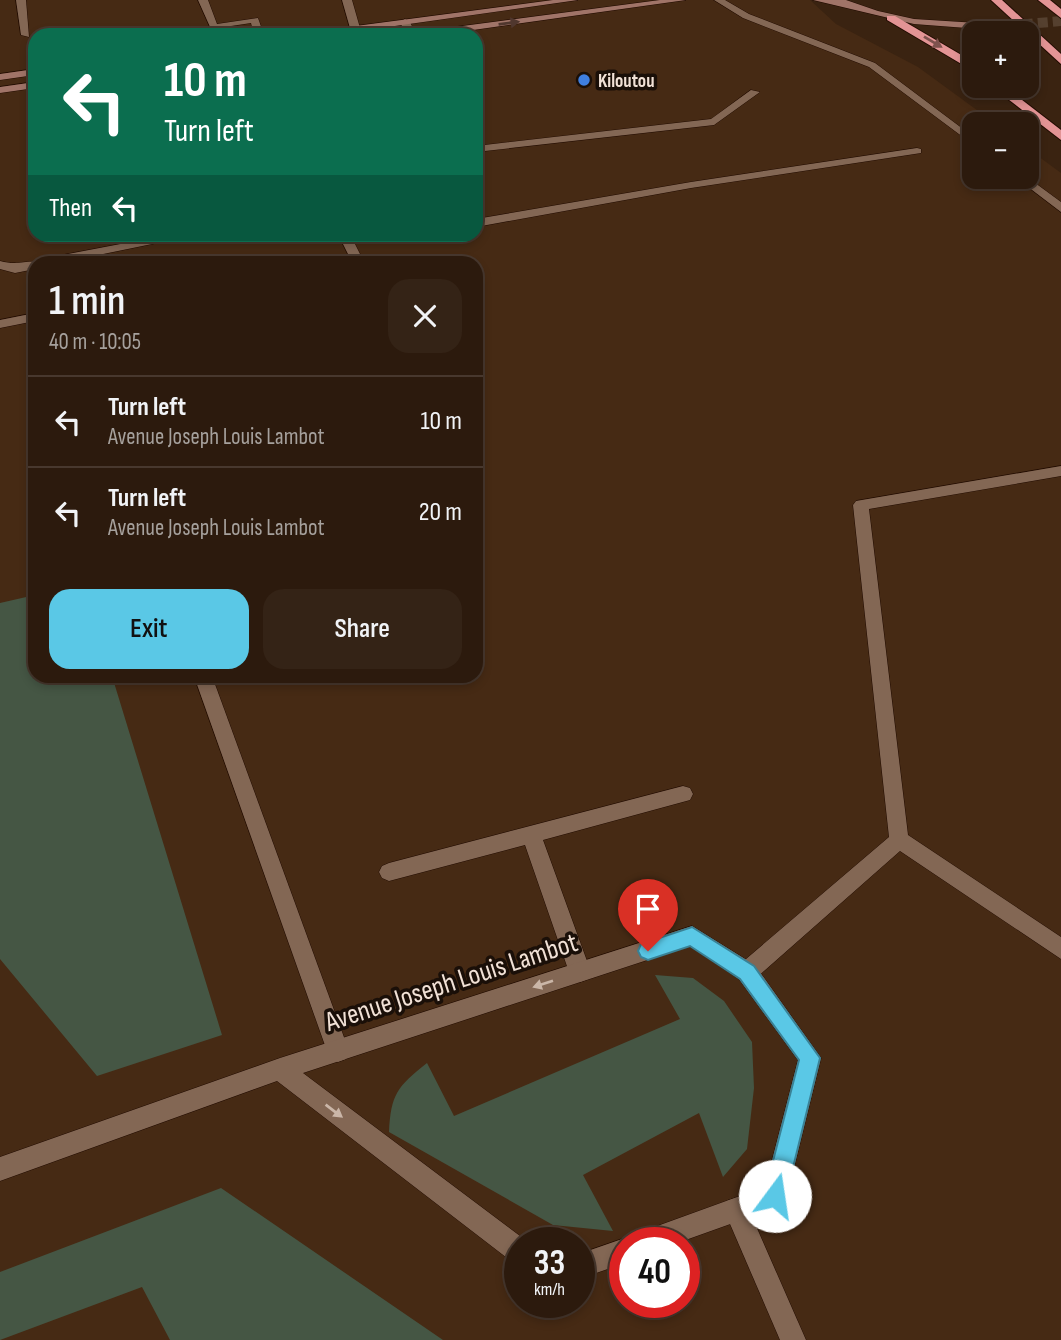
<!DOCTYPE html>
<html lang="en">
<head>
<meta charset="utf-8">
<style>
	body { margin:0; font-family:"Sofia Sans Condensed",sans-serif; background:#342316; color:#f1f3f6; height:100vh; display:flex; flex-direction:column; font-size:26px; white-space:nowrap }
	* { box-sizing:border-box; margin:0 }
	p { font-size:23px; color:#a6a19d }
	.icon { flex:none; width:38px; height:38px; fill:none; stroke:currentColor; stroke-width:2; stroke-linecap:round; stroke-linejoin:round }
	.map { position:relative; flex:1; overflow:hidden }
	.sheet { position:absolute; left:28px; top:256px; width:455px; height:427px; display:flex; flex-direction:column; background:#2c1a0d; border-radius:21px; box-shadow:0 4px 10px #0003,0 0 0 2px #48382e }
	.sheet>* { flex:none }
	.guide { position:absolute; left:28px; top:28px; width:455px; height:214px; border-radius:21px; box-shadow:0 4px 10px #0003,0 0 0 2px #48382e; background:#0b6e4f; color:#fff; overflow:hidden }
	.controls { position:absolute; left:962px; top:21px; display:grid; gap:14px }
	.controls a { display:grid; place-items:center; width:77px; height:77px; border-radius:14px; background:#2c1a0d; box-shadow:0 4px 10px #0003,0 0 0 2px #48382e; font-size:35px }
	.speed { position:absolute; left:504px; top:1227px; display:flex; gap:14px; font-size:35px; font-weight:700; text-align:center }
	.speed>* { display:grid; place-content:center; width:91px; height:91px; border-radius:50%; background:#2c1a0d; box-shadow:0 4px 10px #0003,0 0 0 2px #48382e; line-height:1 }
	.speed small { font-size:18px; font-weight:400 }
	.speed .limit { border:10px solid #d22; background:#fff; color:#111 }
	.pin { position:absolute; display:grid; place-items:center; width:60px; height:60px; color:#fff; margin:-72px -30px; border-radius:50% 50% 50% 0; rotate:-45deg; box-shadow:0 0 7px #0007 }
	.pin .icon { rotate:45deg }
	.me { position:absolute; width:77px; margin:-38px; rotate:14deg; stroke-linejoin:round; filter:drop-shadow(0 0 5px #0008) }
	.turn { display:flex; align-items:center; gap:24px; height:147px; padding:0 21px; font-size:32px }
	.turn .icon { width:91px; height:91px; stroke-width:2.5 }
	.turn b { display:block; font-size:49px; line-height:60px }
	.then { display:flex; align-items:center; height:66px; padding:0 21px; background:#0003; gap:14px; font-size:26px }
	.round { display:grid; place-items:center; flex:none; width:74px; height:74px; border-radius:21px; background:#342316 }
	.overview { display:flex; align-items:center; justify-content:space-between; height:119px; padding:0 21px }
	h1 { font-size:42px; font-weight:600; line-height:52px }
	.button { display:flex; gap:14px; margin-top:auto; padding:14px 21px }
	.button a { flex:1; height:80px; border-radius:21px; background:#5ac8e6; color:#111; font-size:28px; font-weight:600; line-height:80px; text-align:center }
	.button a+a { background:#342316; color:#f1f3f6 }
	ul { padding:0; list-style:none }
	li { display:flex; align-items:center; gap:21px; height:91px; padding:0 21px; border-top:2px solid #48382e }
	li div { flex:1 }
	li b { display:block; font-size:26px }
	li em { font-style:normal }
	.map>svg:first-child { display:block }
	.built { fill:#462a14; fill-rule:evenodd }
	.green { fill:#455644 }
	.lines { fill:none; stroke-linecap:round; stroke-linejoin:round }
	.secondary-tunnel { stroke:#55402f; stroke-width:10; stroke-dasharray:10 5; stroke-linecap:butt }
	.service-casing { stroke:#210b00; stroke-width:1 }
	.minor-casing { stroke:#210b00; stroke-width:1 }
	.tertiary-casing { stroke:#210b00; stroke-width:1 }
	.secondary-casing { stroke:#210b00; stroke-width:1 }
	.motorway-casing { stroke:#210b00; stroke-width:2 }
	.service { fill:#836754; fill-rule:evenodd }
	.minor { fill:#836754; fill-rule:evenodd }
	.tertiary { fill:#836754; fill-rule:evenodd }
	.secondary { fill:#a07468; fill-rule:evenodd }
	.motorway { fill:#e39495; fill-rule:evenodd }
	.oneway { fill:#50372e }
	.oneway2 { fill:#7e524e }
	.oneway3 { fill:#cab6a8 }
	.route { fill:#5ac8e6; stroke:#3a8296; stroke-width:2 }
	.shop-dot { fill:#3f7fe0; stroke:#1a0f08; stroke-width:2.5 }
	.labels { text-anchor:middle; stroke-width:7; stroke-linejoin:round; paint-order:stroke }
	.far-poi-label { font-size:19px; font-weight:bold; fill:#f1e1d6; stroke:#1a0f08; text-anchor:start }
	.near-street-label { font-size:28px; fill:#f1e1d6; stroke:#1a0f08 }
</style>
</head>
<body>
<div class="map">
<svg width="1061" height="1340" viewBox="0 0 1061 1340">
	<rect width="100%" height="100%" fill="#3a2311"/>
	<path class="built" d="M0,0H810L836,24L918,67L996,124H975V177H1027V148L1061,173V1340H0ZM35,35H476V234H35ZM35,262H476V676H35ZM520,1242H579V1302H520ZM625,1242H684V1302H625Z"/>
	<g class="green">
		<polygon points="35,595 35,676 112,676 222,1035 97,1076 0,959 0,603"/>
		<path d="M655,975L693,978L724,1001L752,1042L754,1088L747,1149L723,1177L699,1113L583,1175L613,1231L553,1225L389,1132C391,1094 397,1087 427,1063L454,1116L680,1019Z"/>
		<polygon points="221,1188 443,1340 170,1340 142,1287 0,1340 0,1272"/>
	</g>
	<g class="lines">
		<polyline class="secondary-tunnel" points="993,27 1061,21"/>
		<g class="service-casing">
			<g id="service">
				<polygon points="16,0 26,0 29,37 21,35"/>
				<polygon points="198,0 208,0 217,24 258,18 264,35 254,35 251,23 211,29"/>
				<polygon points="342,0 352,0 362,35 352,35"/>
				<polygon points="714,0 725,0 749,14 875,63 975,138 975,146 869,67 743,18"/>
				<polygon points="405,19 410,22 416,35 406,35 400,22"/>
				<polygon points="751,90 760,92 714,125 476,152 476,146 711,119"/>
				<polygon points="917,148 921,149 921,153 691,188 476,227 476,219 691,182"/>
				<polygon points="1015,177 1027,177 1061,202 1061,212"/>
				<polygon points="338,234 350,234 364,262 352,262"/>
				<polygon points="35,313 35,321 0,328 0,320"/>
				<polygon points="1061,466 1061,476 869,509 908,835 1061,937 1061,959 900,851 755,979 747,982 739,979 736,972 739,965 889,837 853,505 856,501"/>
				<polygon points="194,676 212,676 349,1051 346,1059 338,1062 330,1059 327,1051"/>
				<polygon points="683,786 690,788 693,794 690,800 543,840 591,972 588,979 580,982 572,979 569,972 525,845 389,881 382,878 379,872 382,866 389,863"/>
				<polygon points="736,1198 745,1201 806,1340 780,1340 724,1210 727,1201"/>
			</g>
		</g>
		<g class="minor-casing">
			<g id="minor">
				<polygon points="173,234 201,234 64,262 41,262 47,258"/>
				<path d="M0,261C18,266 25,260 39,262H35V269L15,273L0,269Z"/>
			</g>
		</g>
		<g class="tertiary-casing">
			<g id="tertiary">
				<polygon points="692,926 755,965 821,1058 787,1196 784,1205 775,1208 680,1242 635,1242 638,1233 765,1187 798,1060 739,979 690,946 303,1073 528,1242 520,1242 520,1264 511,1261 277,1081 0,1181 0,1157 280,1058"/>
				<polygon points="625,1238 634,1242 625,1242 625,1263 579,1279 579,1254"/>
			</g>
		</g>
		<g class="secondary-casing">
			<g id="secondary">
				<polygon points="553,0 578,0 331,35 305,35 310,32"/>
				<polygon points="660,0 686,0 438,35 412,35 417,32"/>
				<polygon points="813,0 846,0 878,11 914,19 993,24 998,27 993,30 914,24"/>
				<polygon points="35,69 35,75 0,80 0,74"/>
				<polygon points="35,82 35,88 0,93 0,87"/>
			</g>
		</g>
		<g class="motorway-casing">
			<g id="motorway">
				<polygon points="991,0 1002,0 1061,54 1061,64"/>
				<polygon points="1038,0 1050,0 1061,9 1061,18"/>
				<polygon points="887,16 895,16 975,63 975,72 887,20"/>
				<polygon points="991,86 1004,86 1061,130 1061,140"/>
			</g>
		</g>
		<use href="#service" class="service"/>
		<use href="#minor" class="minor"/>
		<use href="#tertiary" class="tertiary"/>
		<use href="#secondary" class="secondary"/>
		<use href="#motorway" class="motorway"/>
	</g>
	<defs><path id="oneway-solid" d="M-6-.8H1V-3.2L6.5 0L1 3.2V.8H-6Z" transform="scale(1.75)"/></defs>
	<use class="oneway" href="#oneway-solid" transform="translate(509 23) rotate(-8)"/>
	<use class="oneway2" href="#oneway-solid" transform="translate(933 42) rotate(31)"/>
	<g class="oneway3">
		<use href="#oneway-solid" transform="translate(543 984) rotate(162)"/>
		<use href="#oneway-solid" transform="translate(334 1111) rotate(37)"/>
	</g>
	<polygon class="route" points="692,927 754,966 820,1058 786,1196 783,1204 775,1207 768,1204 764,1196 799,1060 740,979 690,946 648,960 641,957 638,951 641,944"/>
	<circle class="shop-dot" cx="584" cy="80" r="7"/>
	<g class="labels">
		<g class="far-poi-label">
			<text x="598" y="87">Kiloutou</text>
		</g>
		<g class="near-street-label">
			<text transform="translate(451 981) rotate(-18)" y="10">Avenue Joseph Louis Lambot</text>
		</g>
	</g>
</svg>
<div class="controls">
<a>+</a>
<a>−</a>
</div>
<div class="speed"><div>33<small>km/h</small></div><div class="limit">40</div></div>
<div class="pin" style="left:648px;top:951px;background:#d93025"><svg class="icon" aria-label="arrive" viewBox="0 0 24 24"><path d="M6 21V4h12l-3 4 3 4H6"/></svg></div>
<svg class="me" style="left:775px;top:1196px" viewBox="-20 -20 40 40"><circle r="19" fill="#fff"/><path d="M0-13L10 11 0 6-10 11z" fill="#5ac8e6"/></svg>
<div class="guide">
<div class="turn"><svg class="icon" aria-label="left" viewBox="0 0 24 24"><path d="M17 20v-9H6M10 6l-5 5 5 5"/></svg><div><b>10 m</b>Turn left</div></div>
<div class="then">Then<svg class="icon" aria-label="left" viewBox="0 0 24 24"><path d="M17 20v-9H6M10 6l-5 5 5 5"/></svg></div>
</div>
<section class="sheet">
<div class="overview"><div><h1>1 min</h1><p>40 m · 10:05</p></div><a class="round"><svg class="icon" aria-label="close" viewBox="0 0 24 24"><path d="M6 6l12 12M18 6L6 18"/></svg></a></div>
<ul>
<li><svg class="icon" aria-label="left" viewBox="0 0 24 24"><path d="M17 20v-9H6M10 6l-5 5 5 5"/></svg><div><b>Turn left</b><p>Avenue Joseph Louis Lambot</p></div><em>10 m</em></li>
<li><svg class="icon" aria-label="left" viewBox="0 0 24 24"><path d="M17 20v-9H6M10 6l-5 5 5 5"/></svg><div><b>Turn left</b><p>Avenue Joseph Louis Lambot</p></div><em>20 m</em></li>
</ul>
<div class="button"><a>Exit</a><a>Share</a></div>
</section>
</div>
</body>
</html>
